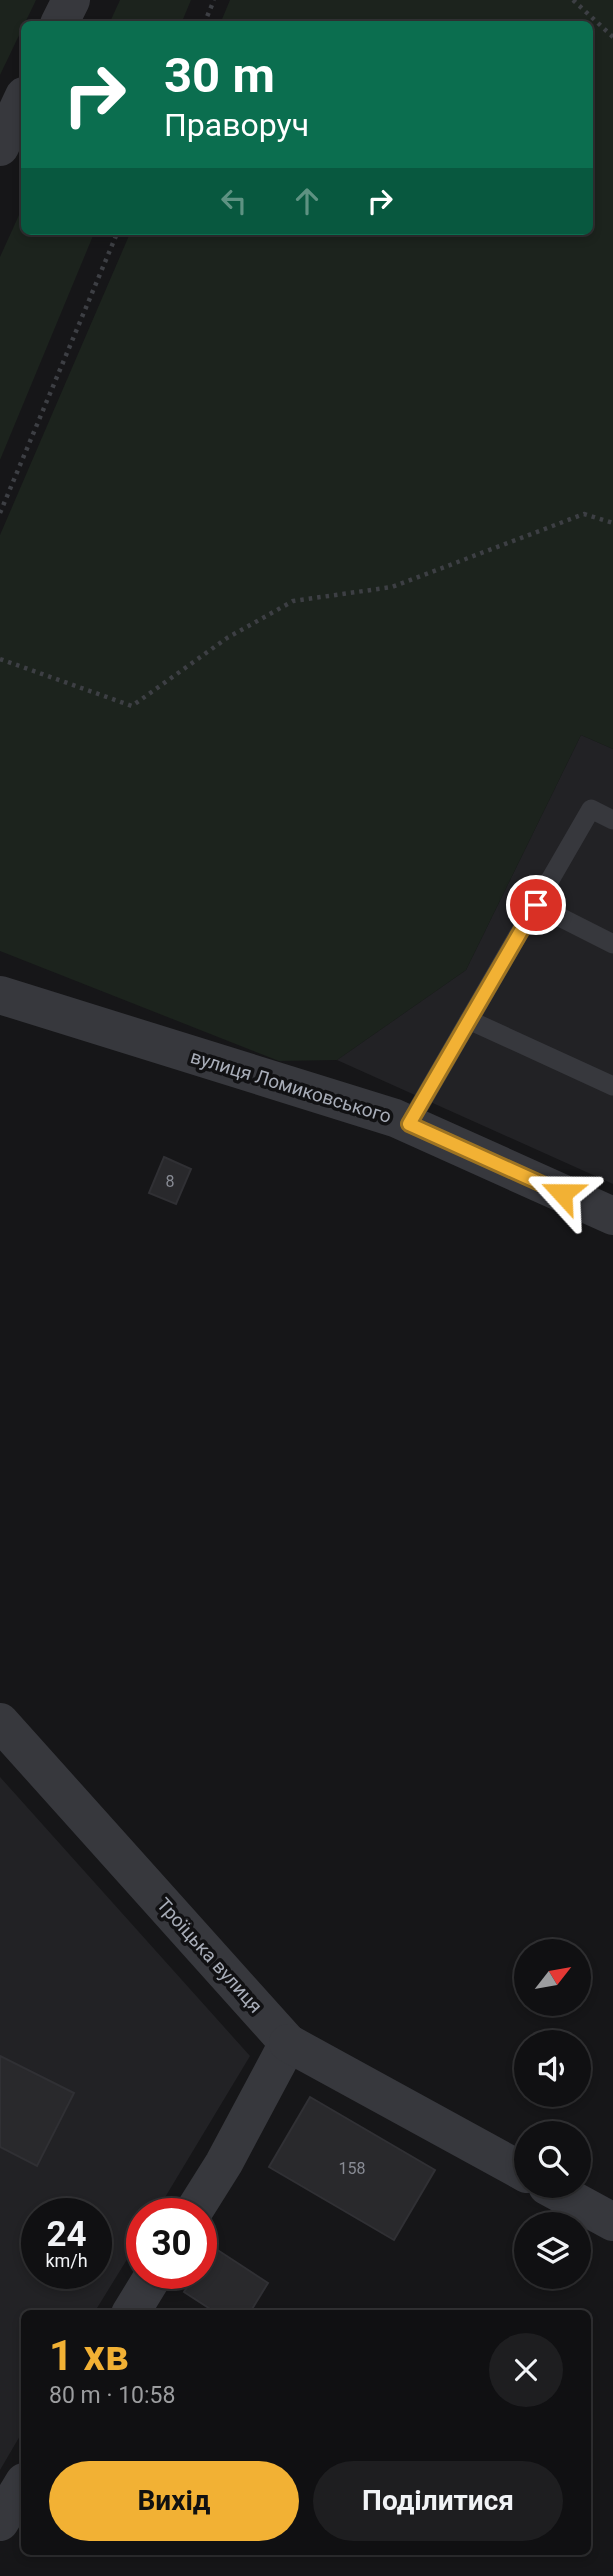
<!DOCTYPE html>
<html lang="uk">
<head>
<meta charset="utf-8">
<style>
	body { margin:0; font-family:Roboto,sans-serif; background:#1e1e20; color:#f1f3f6; height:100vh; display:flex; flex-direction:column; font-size:26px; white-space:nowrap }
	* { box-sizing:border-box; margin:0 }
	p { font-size:23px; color:#9c9d9f }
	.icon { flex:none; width:38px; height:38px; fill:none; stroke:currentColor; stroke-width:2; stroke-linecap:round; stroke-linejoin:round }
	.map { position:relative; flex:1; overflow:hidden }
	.panel { position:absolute; left:21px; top:2310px; width:570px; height:245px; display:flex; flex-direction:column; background:#101012; border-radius:10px; box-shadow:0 4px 10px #0003,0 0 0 2px #303032 }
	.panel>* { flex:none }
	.banner { position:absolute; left:21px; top:21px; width:572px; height:214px; border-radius:10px; box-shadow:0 4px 10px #0003,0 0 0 2px #303032; background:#0b6e4f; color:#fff; overflow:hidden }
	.needle { width:46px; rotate:59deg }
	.controls { position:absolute; left:514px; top:1939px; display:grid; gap:14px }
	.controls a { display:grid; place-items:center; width:77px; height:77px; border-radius:50%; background:#101012; box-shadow:0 4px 10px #0003,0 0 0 2px #303032; font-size:35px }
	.speed { position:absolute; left:21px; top:2198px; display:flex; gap:14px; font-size:35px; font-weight:700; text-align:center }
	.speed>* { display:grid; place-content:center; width:91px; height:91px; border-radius:50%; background:#101012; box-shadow:0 4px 10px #0003,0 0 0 2px #303032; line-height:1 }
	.speed small { font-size:18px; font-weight:400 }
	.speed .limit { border:10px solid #d22; background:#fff; color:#111 }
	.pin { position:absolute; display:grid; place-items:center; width:60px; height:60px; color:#fff; margin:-30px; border:4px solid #fff; border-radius:50%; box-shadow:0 2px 7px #0007 }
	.me { position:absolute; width:77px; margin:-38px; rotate:294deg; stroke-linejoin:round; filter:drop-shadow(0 0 5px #0008) }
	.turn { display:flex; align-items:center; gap:24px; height:147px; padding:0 28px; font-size:32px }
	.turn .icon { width:91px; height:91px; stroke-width:2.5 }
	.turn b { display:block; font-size:49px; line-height:60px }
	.lanes { display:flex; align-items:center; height:66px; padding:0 28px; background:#0003; justify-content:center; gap:35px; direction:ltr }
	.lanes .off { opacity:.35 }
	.round { display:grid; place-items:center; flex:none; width:74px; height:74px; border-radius:37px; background:#1e1e20 }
	.summary { display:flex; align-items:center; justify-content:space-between; height:119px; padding:0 28px }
	h1 { font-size:42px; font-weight:700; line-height:52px; color:#f2b134 }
	.action { display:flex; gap:14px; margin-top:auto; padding:14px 28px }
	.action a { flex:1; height:80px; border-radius:42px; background:#f2b134; color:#111; font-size:28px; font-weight:700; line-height:80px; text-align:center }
	.action a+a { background:#1e1e20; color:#f1f3f6 }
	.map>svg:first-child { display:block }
	.built { fill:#222225; fill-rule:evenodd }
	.green { fill:#1c231d }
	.building { fill:#29292c; stroke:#303034; stroke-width:2 }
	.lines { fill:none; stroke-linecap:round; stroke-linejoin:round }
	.path { stroke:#3d3f44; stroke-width:4.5; stroke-dasharray:3.5 5; stroke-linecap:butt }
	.service { stroke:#37383d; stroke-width:19 }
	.minor { stroke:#37383d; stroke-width:38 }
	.tertiary { stroke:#37383d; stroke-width:38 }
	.route-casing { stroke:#9d7322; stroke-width:18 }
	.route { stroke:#f2b134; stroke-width:12 }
	.labels { text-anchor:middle; stroke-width:7; stroke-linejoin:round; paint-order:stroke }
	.number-label { font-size:16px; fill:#888b94 }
	.street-label { font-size:19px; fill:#a8adb8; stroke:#111113 }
</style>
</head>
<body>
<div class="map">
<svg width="613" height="2576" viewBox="0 0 613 2576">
	<rect width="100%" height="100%" fill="#161618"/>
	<g class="built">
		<polygon points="581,735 613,749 613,1184 337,1060 466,970"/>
		<path d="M0,1777L250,2056L155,2214H142V2235L94,2313L24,2314V2429L0,2470ZM37,2214H96V2273H37Z"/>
	</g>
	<g class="green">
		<polygon points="0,0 36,0 0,75"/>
		<polygon points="120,0 191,0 181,24 109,24"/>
		<polygon points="230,0 613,0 613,749 581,735 466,970 337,1060 279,1061 0,951 0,535 131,231 590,231 590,24 220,24"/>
		<polygon points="24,204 24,231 95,231 0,460 0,257"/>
	</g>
	<g class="building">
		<polygon points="164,1157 191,1169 176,1204 149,1193"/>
		<polygon points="0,2056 74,2093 37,2166 0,2147"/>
		<polygon points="310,2097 435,2170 394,2240 269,2167"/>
		<polygon points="213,2247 268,2283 249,2314 218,2314 184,2292 196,2273 201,2273 201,2265"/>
	</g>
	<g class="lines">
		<g class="path">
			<polyline points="573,0 613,37"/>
			<polyline points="204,24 214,0"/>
			<polyline points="0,513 118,231"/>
			<polyline points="0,659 132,706 227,638 293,601 392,587 584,514 613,523"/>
		</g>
		<g class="service">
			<polyline points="536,905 613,944"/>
			<polyline points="469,1020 613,1086"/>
			<polyline points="409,1124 591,809 613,820"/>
		</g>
		<g class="minor">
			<polyline points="0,995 395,1118 613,1216"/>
			<polyline points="0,1722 288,2043 224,2163 192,2214"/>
			<polyline points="288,2043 527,2174"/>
			<polyline points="547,2186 613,2222"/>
			<polyline points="130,2314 155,2273"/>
			<polyline points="0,2522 24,2482"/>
		</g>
		<g class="tertiary">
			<polyline points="59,24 71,0"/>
			<polyline points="0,147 24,96"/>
		</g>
	</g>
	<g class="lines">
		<g class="route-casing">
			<polyline id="route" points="536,905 409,1124 562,1193"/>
		</g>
		<use href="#route" class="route"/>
	</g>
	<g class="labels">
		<g class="number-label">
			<text x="170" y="1187">8</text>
			<text x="352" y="2174">158</text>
		</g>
		<g class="street-label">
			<text transform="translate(291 1086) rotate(17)" y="7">вулиця Ломиковського</text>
			<text transform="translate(210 1955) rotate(48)" y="7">Троїцька вулиця</text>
		</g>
	</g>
</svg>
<div class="controls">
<a><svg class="needle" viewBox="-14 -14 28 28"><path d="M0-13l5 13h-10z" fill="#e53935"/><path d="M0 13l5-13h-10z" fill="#9c9d9f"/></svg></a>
<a><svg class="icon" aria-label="sound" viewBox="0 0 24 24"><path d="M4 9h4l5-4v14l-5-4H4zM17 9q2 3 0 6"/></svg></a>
<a><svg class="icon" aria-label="search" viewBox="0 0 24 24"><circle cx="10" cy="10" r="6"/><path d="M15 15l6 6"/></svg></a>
<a><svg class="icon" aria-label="layers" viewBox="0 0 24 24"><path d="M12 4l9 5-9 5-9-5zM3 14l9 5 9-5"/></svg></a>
</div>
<div class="speed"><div>24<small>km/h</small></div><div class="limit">30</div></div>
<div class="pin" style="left:536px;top:905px;background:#d93025"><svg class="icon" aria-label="arrive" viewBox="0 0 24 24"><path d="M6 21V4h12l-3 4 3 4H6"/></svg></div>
<svg class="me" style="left:562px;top:1193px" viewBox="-20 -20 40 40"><path d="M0-17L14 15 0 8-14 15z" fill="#f2b134" stroke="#fff" stroke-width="4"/></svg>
<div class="banner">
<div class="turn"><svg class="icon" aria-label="right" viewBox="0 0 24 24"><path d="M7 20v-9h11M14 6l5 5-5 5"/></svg><div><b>30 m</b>Праворуч</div></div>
<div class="lanes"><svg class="icon off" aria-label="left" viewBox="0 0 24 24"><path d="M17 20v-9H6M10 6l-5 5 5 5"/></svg><svg class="icon off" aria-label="ahead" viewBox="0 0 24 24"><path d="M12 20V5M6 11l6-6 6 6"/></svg><svg class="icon" aria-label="right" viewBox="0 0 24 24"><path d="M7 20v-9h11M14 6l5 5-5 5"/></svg></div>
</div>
<section class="panel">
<div class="summary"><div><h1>1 хв</h1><p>80 m · 10:58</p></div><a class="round"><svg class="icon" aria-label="close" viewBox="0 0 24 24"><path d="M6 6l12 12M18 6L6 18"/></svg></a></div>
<div class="action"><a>Вихід</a><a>Поділитися</a></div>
</section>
</div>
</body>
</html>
